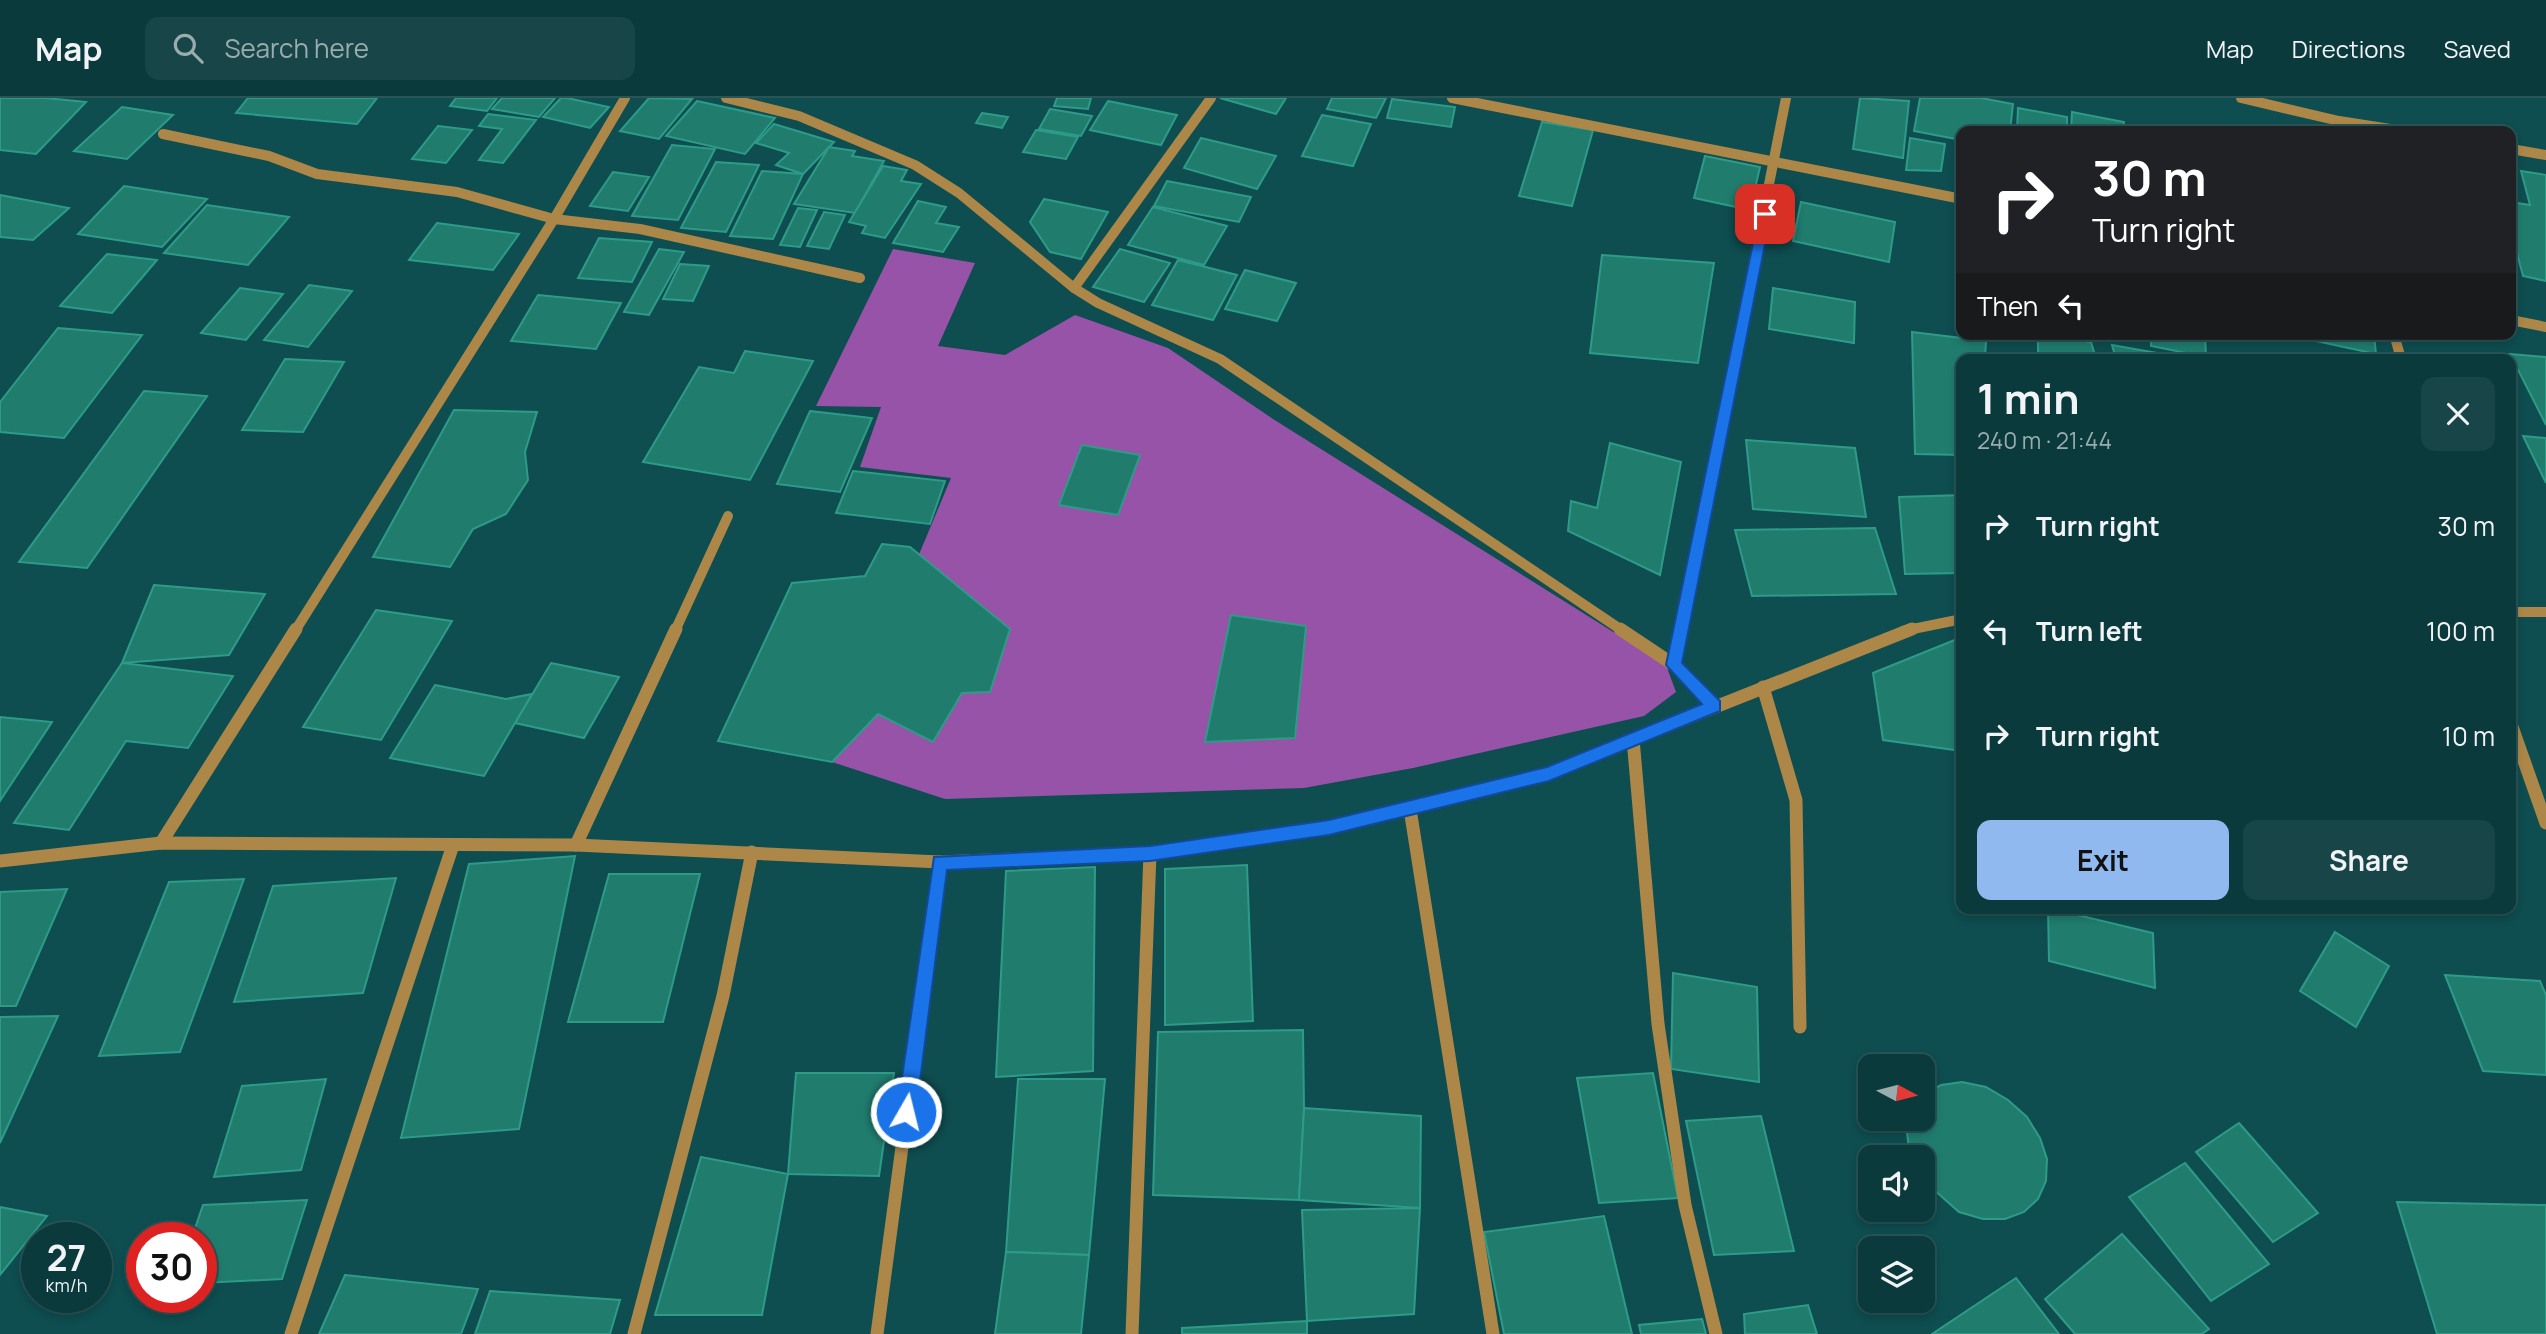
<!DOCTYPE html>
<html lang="en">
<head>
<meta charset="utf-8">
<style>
	body { margin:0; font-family:Manrope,sans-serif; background:#184547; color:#f1f3f6; height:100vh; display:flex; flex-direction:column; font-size:26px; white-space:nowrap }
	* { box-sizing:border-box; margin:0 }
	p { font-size:23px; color:#99adaf }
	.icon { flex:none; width:38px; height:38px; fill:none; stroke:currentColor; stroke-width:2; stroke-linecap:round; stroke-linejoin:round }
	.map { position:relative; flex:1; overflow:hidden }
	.side { position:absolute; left:1956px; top:256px; width:560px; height:560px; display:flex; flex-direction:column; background:#0a3a3c; border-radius:14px; box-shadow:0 4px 10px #0003,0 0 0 2px #2a5456 }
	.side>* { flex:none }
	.top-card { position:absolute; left:1956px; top:28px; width:560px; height:214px; border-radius:14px; box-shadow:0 4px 10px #0003,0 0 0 2px #2a5456; background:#202124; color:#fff; overflow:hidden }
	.needle { width:46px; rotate:97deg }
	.tools { position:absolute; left:1858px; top:956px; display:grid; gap:14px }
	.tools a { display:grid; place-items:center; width:77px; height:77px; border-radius:14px; background:#0a3a3c; box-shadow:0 4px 10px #0003,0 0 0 2px #2a5456; font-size:35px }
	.speed { position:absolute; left:21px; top:1124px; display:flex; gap:14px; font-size:35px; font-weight:700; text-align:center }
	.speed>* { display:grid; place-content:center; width:91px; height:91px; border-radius:50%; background:#0a3a3c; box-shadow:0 4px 10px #0003,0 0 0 2px #2a5456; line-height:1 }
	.speed small { font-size:18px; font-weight:400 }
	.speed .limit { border:10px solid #d22; background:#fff; color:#111 }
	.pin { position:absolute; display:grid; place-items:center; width:60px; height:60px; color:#fff; margin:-30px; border-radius:14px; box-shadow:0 4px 10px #0006 }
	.me { position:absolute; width:77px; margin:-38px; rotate:8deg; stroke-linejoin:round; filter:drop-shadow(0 0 5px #0008) }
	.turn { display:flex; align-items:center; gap:24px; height:147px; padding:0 21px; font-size:32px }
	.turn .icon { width:91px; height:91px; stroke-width:2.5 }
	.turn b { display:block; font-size:49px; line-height:60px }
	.then { display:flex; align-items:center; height:66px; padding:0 21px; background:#0003; gap:14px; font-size:26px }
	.round { display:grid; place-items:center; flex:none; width:74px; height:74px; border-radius:14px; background:#184547 }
	.headline { display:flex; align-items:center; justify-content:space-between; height:119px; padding:0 21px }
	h1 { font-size:42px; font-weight:700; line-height:52px }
	.cta { display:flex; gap:14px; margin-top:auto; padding:14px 21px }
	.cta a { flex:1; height:80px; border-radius:14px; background:#90b9f0; color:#111; font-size:28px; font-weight:700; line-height:80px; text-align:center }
	.cta a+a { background:#184547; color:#f1f3f6 }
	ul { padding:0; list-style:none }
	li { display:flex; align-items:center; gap:21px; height:105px; padding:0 21px }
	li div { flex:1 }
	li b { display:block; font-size:26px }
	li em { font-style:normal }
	header { display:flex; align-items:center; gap:42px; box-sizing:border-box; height:98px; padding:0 35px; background:#0a3a3c; border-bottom:2px solid #2a5456 }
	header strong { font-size:33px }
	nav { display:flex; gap:38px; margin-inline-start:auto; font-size:24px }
	.search { width:490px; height:63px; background:#184547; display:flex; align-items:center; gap:18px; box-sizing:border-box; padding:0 24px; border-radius:14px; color:#99adaf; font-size:26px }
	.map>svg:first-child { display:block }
	.forest { fill:#9753a8 }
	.building { fill:#207d6e; stroke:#2e9b89; stroke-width:2 }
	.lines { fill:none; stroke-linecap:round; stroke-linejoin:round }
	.minor-far1 { stroke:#ac8748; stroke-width:10 }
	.minor { stroke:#ac8748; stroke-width:13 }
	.route { fill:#1a73e8; stroke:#114b97; stroke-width:2 }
</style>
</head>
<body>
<header>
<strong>Map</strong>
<div class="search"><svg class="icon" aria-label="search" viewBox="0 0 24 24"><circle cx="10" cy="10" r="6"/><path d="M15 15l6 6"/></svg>Search here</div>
<nav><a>Map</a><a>Directions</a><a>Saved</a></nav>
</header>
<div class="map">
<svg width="2546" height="1236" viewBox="0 0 2546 1236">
	<rect width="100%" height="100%" fill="#0e4d50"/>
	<polygon class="forest" points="893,151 975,165 938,248 1005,257 1075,217 1168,250 1273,321 1666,567 1676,594 1644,618 1413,670 1304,690 945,701 832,664 951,380 860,369 881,309 816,308"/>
	<g class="building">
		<polygon points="0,0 46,0 86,4 36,56 0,52"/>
		<polygon points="248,0 377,0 357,26 236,15"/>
		<polygon points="456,0 497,0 487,13 450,8"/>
		<polygon points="502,0 555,0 539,19 492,11"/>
		<polygon points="561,0 567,0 609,9 590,30 543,19"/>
		<polygon points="649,0 692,1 659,41 620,33"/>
		<polygon points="1057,0 1091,0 1088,11 1054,8"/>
		<polygon points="1220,0 1286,0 1276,16"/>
		<polygon points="1332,0 1386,0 1376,20 1327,11"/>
		<polygon points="1860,0 1909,3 1903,60 1853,51"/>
		<polygon points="1920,0 1981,0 2013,6 2010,33 1962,33 1957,34 1956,41 1914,33"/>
		<polygon points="1392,1 1455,9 1451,29 1387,20"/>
		<polygon points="697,3 775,20 745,56 666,38"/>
		<polygon points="1108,3 1177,17 1161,47 1090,32"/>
		<polygon points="122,9 173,17 127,61 74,53"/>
		<polygon points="2018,10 2067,19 2067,33 2017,33"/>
		<polygon points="1050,11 1092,18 1081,38 1039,31"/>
		<polygon points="2072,14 2124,24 2123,33 2071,33"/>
		<polygon points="982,15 1008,19 1002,30 976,25"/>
		<polygon points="488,16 536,22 503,65 479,62 502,31 479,28"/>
		<polygon points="1322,17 1371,26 1353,68 1302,58"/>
		<polygon points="1542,24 1593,32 1572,108 1519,98"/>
		<polygon points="774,26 834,44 803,76 776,67 789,55 756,45"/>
		<polygon points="438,28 472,32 446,65 412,61"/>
		<polygon points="1036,32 1078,39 1066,61 1023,54"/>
		<polygon points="1201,40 1276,58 1257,91 1184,70"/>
		<polygon points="1910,40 1945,46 1941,73 1906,72"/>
		<polygon points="672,47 715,51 678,122 632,118"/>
		<polygon points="829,49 855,53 852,58 884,63 855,115 794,106"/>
		<polygon points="1705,58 1760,69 1750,112 1694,100"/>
		<polygon points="716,64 759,67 726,134 681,130"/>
		<polygon points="883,68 907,72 901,83 921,86 885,140 862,135 866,128 849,124"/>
		<polygon points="762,73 803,76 773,141 730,138"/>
		<polygon points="2521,73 2546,77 2546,183 2523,178 2511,132 2511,104 2530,107"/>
		<polygon points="613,74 649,79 628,113 590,108"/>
		<polygon points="1167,83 1251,99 1239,124 1154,108"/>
		<polygon points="124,88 207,101 162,149 78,136"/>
		<polygon points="0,97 69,110 33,142 0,139"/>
		<polygon points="1044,101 1108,114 1081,161 1050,154 1030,124"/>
		<polygon points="918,103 946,109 936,125 959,129 943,154 893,145"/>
		<polygon points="1801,104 1895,124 1889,164 1793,143"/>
		<polygon points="207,107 289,119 248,167 164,155"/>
		<polygon points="1153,109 1227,128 1204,167 1128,147"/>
		<polygon points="798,110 817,112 800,149 780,147"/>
		<polygon points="824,114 845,117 829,151 807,148"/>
		<polygon points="437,125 519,136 493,172 409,162"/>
		<polygon points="599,140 652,144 632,184 578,180"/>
		<polygon points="659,151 684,154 649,217 624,214"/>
		<polygon points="1120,151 1170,165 1144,204 1093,189"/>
		<polygon points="107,156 157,162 112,215 60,208"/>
		<polygon points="1602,157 1714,165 1698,265 1590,255"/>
		<polygon points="1178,162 1237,177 1213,222 1152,207"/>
		<polygon points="680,166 709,168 693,203 663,201"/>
		<polygon points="1245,172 1296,185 1277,223 1225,211"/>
		<polygon points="309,187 352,193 308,249 264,242"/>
		<polygon points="240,190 283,196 246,242 201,235"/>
		<polygon points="1773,190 1855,204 1854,245 1769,231"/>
		<polygon points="538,197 621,205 596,251 511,243"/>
		<polygon points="58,230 142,237 64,340 0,334 0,304"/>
		<polygon points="1912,234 1986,243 1985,261 1962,261 1962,357 1915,356"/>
		<polygon points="2038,236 2091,244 2096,261 2038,261"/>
		<polygon points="2151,236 2205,236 2206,259 2151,248"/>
		<polygon points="2284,236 2374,236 2376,256"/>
		<polygon points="2112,247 2191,261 2116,261"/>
		<polygon points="745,253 813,263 750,382 643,364 699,269 734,275"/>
		<polygon points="2510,256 2546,259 2546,327"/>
		<polygon points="285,261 344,264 303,334 242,332"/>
		<polygon points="144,293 207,298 87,470 19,464"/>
		<polygon points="454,312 537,314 525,354 528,382 506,416 473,431 450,469 373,459"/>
		<polygon points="810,313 872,320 840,394 777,386"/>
		<polygon points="2523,338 2546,340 2546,385"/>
		<polygon points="1746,342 1855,350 1866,419 1753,411"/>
		<polygon points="1610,345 1681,364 1660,477 1568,433 1571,403 1597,410"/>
		<polygon points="1082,347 1140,357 1118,417 1059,407"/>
		<polygon points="853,373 945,383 930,426 836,415"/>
		<polygon points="1962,397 1962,475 1905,476 1899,399"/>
		<polygon points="1875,430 1896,496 1752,498 1735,432"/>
		<polygon points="882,446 910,449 1010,531 990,594 962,595 933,644 878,616 832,664 718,643 792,485 865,478"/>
		<polygon points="154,487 265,496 229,557 122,565"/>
		<polygon points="376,512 452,523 381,642 303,629"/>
		<polygon points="1231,517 1306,528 1295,640 1205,644"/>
		<polygon points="1962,539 1962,653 1883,642 1873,575"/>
		<polygon points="122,565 233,578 188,650 126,643 69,732 14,725"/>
		<polygon points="551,565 619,579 584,640 515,625"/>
		<polygon points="435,587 506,601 532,596 484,678 390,660"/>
		<polygon points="0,619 52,624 0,703"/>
		<polygon points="575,758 519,1031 401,1040 469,766"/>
		<polygon points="1247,767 1253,923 1165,927 1165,771"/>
		<polygon points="1095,769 1093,973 996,979 1006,773"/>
		<polygon points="609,776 700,776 663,924 568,924"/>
		<polygon points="396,780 363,895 234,904 273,788"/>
		<polygon points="244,781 180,954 99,958 169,784"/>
		<polygon points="67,791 16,908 0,908 0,794"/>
		<polygon points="2048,810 2153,835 2155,890 2049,863"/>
		<polygon points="2335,834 2389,868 2356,929 2300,893"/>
		<polygon points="1673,875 1757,889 1759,984 1671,971"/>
		<polygon points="2445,877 2540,883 2546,897 2546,977 2483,973"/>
		<polygon points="58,918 0,1045 0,919"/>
		<polygon points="1303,932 1304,1010 1299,1102 1153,1097 1158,934"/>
		<polygon points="796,975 894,975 879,1078 788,1076"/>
		<polygon points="1653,975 1678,1100 1599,1105 1577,980"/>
		<polygon points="326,981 301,1072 214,1079 242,988"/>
		<polygon points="1018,981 1105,981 1089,1157 1006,1154"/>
		<polygon points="1962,984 1986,989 2008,1002 2027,1019 2040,1040 2047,1061 2046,1083 2038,1101 2024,1114 2005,1121 1983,1121 1959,1114 1923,1082 1923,1059 1910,1058 1907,1035 1910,1020 1923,1020 1923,997 1941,987"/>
		<polygon points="1304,1010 1421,1018 1420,1110 1299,1102"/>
		<polygon points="1761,1018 1794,1153 1714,1157 1686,1023"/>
		<polygon points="2239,1025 2318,1115 2273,1144 2196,1054"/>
		<polygon points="701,1059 788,1076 762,1217 655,1217"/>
		<polygon points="2185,1065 2269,1166 2211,1203 2129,1099"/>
		<polygon points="307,1102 282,1181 201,1185 201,1139 192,1139 203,1107"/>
		<polygon points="2397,1104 2546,1107 2546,1236 2437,1236"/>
		<polygon points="0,1109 47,1118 0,1177"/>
		<polygon points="1420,1110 1414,1216 1307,1223 1302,1112"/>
		<polygon points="1604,1118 1632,1236 1504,1236 1484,1134"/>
		<polygon points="2122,1136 2209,1231 2202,1236 2075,1236 2045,1201"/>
		<polygon points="1006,1154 1089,1157 1081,1236 995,1236"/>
		<polygon points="345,1177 478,1191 461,1236 319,1236"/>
		<polygon points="2016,1180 2059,1236 1932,1236"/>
		<polygon points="490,1193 620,1202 610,1236 475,1236"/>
		<polygon points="1808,1207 1817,1236 1745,1236 1744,1216"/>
		<polygon points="1702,1221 1706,1236 1641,1236 1639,1227"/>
		<polygon points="1307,1223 1307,1236 1182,1236 1182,1230"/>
	</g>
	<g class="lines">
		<g class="minor-far1">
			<polyline points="726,0 799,18 915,67 959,95 1074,190 1098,205 1220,261 1623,533"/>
			<polyline points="1452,0 1962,101"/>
			<polyline points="2241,0 2339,23 2403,33"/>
			<polyline points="163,36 269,58 317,76 457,94 554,121 640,131 860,180"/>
			<polyline points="2511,51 2546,57"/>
			<polyline points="1074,190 1211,0"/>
			<polyline points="2511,222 2546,229"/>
			<polyline points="2394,236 2401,261"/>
			<polyline points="2511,514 2546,514"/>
			<polyline points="295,533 554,121 625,0"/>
			<polyline points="675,533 728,418"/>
			<polyline points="1681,533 1786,0"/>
			<polyline points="1903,533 1962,521"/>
		</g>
		<g class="minor">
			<polyline points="1620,531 1674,567 1714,608"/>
			<polyline points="1674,567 1681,531"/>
			<polyline points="1763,589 1796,702 1800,929"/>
			<polyline points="2511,626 2546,725"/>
			<polyline points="1633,641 1658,926 1685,1107 1716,1236"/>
			<polyline points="1410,711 1493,1236"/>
			<polyline points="161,745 296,531"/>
			<polyline points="576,747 676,531"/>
			<polyline points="0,763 161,745 576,747 940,764 1150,755 1329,729 1549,675 1912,531"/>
			<polyline points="291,1236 453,747"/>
			<polyline points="634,1236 723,898 752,754"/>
			<polyline points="877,1236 940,764"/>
			<polyline points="1132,1236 1150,755"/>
		</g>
	</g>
	<polygon class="route" points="1765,111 1771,116 1682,565 1720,603 1720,613 1549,683 1329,737 1150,763 947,772 916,1014 913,1021 906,1023 900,1021 897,1014 934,759 1150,748 1329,722 1547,669 1702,606 1666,567 1759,116"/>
</svg>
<div class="tools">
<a><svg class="needle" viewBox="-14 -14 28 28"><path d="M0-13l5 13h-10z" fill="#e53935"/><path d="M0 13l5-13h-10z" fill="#99adaf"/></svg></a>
<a><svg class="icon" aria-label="sound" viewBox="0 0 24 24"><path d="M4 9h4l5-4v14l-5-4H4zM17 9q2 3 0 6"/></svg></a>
<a><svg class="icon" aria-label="layers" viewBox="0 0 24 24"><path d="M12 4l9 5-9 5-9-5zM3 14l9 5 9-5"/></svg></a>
</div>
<div class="speed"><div>27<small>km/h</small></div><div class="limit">30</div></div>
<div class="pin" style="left:1765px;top:116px;background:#d93025"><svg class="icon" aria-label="arrive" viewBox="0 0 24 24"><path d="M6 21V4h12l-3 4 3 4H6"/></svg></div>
<svg class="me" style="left:906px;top:1014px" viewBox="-20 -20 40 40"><circle r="17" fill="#1a73e8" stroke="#fff" stroke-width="3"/><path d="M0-11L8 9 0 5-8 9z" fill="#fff"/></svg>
<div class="top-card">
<div class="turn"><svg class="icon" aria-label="right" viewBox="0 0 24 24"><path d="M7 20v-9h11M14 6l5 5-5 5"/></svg><div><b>30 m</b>Turn right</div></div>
<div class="then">Then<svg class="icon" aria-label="left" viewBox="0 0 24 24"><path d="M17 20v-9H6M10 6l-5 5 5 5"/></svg></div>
</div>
<section class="side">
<div class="headline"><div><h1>1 min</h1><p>240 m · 21:44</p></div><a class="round"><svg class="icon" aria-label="close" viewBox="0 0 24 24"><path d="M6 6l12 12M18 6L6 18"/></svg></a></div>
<ul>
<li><svg class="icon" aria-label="right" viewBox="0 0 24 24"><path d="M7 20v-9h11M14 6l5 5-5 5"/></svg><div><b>Turn right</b></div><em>30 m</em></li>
<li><svg class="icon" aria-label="left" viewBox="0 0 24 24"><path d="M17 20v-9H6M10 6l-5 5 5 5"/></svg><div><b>Turn left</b></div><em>100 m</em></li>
<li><svg class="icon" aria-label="right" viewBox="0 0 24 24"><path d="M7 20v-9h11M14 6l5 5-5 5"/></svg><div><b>Turn right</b></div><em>10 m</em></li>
</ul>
<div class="cta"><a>Exit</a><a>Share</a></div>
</section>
</div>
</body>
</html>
